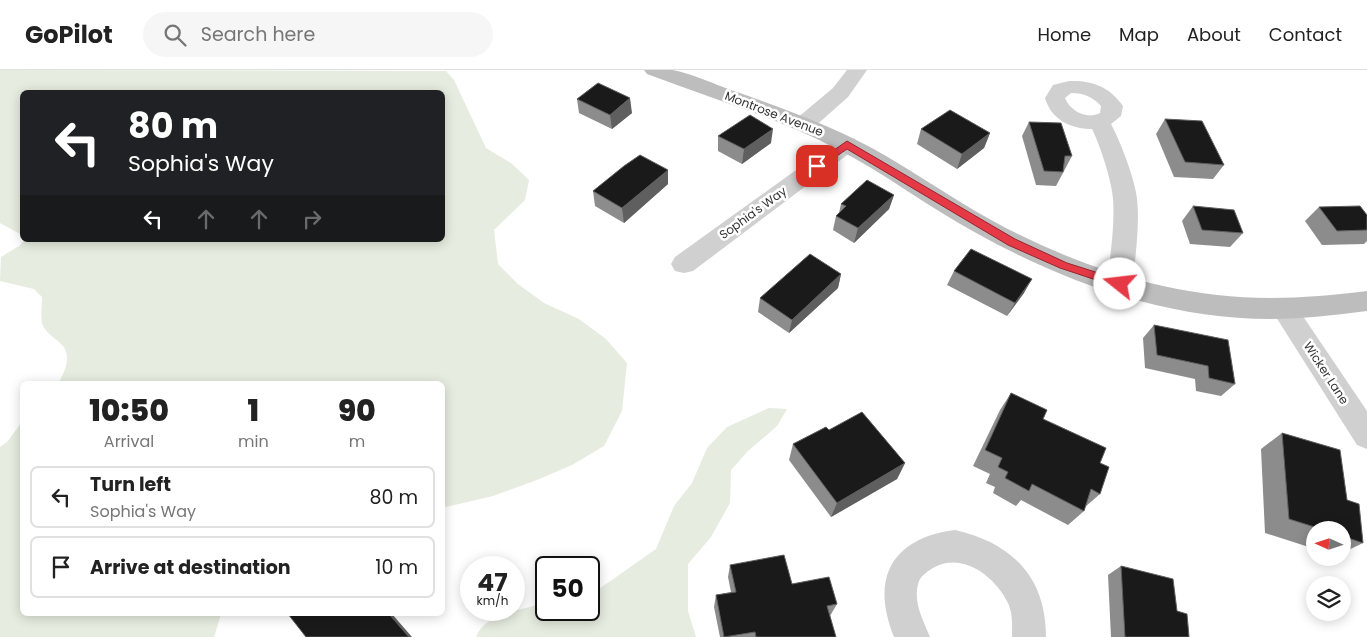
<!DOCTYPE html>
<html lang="en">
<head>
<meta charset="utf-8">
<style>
	body { margin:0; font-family:Poppins,sans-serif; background:#f6f6f6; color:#222; height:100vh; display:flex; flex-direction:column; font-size:19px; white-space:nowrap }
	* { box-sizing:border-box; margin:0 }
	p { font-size:16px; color:#767676 }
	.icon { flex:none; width:28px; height:28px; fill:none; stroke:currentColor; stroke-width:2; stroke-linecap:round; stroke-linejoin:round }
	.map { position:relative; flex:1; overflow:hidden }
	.sheet { position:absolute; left:20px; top:311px; width:425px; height:235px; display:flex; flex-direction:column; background:#fff; border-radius:8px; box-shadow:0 2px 12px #0003 }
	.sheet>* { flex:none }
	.guide { position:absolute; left:20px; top:20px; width:425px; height:152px; border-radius:8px; box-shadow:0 2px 12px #0003; background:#202124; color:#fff; overflow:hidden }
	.needle { width:32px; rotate:273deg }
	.controls { position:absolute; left:1306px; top:451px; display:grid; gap:10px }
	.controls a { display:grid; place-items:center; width:45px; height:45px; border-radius:50%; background:#fff; box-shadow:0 2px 12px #0003; font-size:25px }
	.speed { position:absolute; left:460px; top:486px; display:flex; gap:10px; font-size:25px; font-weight:700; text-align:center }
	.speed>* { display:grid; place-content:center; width:65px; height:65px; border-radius:50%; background:#fff; box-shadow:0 2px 12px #0003; line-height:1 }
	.speed small { font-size:12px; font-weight:400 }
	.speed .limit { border:2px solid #111; border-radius:8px; background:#fff; color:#111 }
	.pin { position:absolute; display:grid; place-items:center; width:42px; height:42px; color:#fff; margin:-21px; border-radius:10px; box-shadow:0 2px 8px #0006 }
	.me { position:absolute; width:55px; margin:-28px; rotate:286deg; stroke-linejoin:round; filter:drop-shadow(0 0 4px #0008) }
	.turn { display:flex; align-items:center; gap:18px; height:105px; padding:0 25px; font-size:22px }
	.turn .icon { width:65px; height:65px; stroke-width:2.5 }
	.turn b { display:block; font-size:35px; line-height:42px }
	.lanes { display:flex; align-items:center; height:48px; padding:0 25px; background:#0003; justify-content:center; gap:25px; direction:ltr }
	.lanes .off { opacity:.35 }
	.eta { display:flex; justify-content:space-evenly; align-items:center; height:85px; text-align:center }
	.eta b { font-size:30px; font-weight:800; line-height:35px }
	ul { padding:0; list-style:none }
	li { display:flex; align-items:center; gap:15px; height:62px; margin:0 10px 8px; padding:0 15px; border:2px solid #e0e0e0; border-radius:8px }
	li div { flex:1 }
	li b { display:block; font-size:19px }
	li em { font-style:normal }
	header { display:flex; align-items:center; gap:30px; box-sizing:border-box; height:70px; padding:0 25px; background:#fff; border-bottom:1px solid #e0e0e0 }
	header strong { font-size:24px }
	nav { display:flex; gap:28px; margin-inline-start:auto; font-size:18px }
	.search { width:350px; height:45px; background:#f6f6f6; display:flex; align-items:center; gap:12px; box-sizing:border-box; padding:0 18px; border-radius:28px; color:#767676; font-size:19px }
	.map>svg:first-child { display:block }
	.green { fill:#e6ecdf }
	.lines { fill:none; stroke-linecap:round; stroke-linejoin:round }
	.minor { fill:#d0d0d0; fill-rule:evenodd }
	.secondary { fill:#bdbdbd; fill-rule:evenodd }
	.wall { fill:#8c8c8c }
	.shaded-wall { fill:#5f5f5f }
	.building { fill:#1a1a1a; stroke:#5f5f5f }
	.route { fill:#e63946; stroke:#96252e }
	.labels { text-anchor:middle; stroke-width:5; stroke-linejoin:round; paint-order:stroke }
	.street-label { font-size:12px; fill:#333; stroke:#fff }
</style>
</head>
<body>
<header>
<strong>GoPilot</strong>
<div class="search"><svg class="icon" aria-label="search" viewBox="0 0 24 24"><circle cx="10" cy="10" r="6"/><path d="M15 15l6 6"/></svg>Search here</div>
<nav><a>Home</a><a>Map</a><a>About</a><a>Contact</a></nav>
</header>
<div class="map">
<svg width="1367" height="567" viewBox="0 0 1367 567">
	<rect width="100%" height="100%" fill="#fff"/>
	<g class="green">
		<path d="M0,0L446,1L454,10L486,78L511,93L529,110L525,130L494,160L498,194L518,214L544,233L579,249L606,269L627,293L622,341L604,376L572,395L537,410L493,426L446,437L442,436V314H58C64,303 72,287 63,276C57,269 47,264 43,256C40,248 42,235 42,227L34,219L0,211L1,187L19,176L24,170H442V22H22V165L0,153Z"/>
		<path d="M769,338L787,339L777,356L748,381L731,400L730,433L711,467L688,494V541L696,567H476C484,544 520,541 540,534H546V540H589V526L656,479L674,436L692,413L707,378L727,357Z"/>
		<polygon points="22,352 22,544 221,544 214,567 0,567 0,377 7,372"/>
	</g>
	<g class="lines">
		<g class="minor">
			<polygon points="847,0 867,0 848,27 812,59 804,61 796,59 793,54 796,49 833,18"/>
			<path d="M1069,11C1092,10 1110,17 1123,36L1121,46L1111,54C1121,73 1134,107 1137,128C1140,156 1135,186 1133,214L1129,221L1120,224L1111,221L1107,214C1110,186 1115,157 1113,129C1112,111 1100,75 1092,59C1070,59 1051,49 1045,28L1053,15ZM1071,23C1084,23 1093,27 1101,36L1100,43C1087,50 1070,41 1065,28Z"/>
			<polygon points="847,67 855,69 858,74 855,79 693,201 684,203 675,201 671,194 675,187 839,69"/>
			<polygon points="1285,230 1294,233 1367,341 1367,379 1357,375 1276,247 1272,240 1276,233"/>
			<path d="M955,460C1012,473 1046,507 1046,567H1012C1012,555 1013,544 1008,533C995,506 962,481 933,498C928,501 922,505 919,511C912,531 923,550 930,567H894C870,508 892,468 955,460Z"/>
		</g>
		<path class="secondary" d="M644,0C653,0 662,0 671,0C686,1 721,17 737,22C782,38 827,54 870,77C912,100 951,128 993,151C1077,197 1174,228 1270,228C1303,228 1335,225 1367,221V241C1335,245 1303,249 1270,249C1168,249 1066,213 978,164C929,138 885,103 835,78C775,47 710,28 647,4Z"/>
	</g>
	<g class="wall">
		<polygon points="577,29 632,43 612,59 579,43"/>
		<polygon points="1165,49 1224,95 1213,109 1174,107 1156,64"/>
		<polygon points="1029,52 1072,86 1056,116 1036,115 1022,66"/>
		<polygon points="921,59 990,63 984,78 957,99 917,74"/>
		<polygon points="718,66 771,73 742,94 718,81"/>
		<polygon points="668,100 668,114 624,153 595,136 593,121"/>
		<polygon points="894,125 889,139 854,173 833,160 836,146 839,143 841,134"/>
		<polygon points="1193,136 1243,163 1230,177 1190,174 1182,151"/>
		<polygon points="1319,137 1367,145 1367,171 1364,174 1322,175 1305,151"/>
		<polygon points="954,201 1024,223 1007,246 947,215"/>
		<polygon points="841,204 838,218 789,263 758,242 760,228"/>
		<polygon points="1154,255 1235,314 1221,326 1196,321 1195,309 1145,298 1143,268"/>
		<polygon points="1011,323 1043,349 1100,393 1100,424 1085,437 1084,441 1068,455 1021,430 1016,436 993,423 995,417 986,413 990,404 973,396 1000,340"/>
		<polygon points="829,360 905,393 897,409 831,447 789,390 793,374"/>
		<polygon points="1282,363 1347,430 1363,473 1342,483 1342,460 1315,460 1315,479 1265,463 1261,379"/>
		<polygon points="730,495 792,514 837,534 830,546 836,567 720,567 714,537 716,525 731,522 728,507"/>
		<polygon points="1121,496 1177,541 1189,567 1111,567 1108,505"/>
	</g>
	<g class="shaded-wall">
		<polygon points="630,28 632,43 612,59 610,45"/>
		<polygon points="773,59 771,73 742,94 744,79"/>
		<polygon points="990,63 984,78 957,99 962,84"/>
		<polygon points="668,100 668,114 624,153 622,138"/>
		<polygon points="894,125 889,139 854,173 858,158"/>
		<polygon points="841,204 838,218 789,263 792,250"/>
		<polygon points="1032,209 1024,223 1007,246 1015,233"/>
		<polygon points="905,393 897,409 831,447 837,433"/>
		<polygon points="389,544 392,544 412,567 409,567"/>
	</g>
	<g class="building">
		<polygon points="598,13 630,28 610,45 577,29"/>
		<polygon points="950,40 990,63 962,84 921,59"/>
		<polygon points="750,45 773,59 744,79 718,66"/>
		<polygon points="1165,49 1202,51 1224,95 1185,92"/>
		<polygon points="1029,52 1061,53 1072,86 1065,86 1063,102 1044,101"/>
		<polygon points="640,85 668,100 622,138 593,121 624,96"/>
		<polygon points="867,110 894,125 858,158 836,146 846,136 841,134"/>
		<polygon points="1193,136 1234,140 1243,163 1202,160"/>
		<polygon points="1360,136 1367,145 1367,160 1337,161 1319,137"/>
		<polygon points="971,179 1032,209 1015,233 954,201"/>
		<polygon points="810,184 841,204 792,250 760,228"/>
		<polygon points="1154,255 1228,270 1235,314 1209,308 1208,296 1157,285"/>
		<polygon points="1011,323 1047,340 1043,349 1106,378 1100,393 1109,397 1100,424 1091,419 1084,441 1032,414 1029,421 1005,408 1008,402 998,397 1002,388 985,380"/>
		<polygon points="862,342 905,393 837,433 793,374 826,357 829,360"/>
		<polygon points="1282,363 1340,380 1347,430 1359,434 1363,473 1342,466 1342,460 1324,460 1289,449"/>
		<polygon points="784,485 792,514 829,507 837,534 827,536 836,567 756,567 755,562 724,567 716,525 736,522 730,495"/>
		<polygon points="1121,496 1173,509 1177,541 1187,544 1189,567 1125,567"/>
		<polygon points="288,544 389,544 409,567 306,567"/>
	</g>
	<polygon class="route" points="847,71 1015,169 1067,193 1124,211 1125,214 1120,218 1060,198 1008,175 847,79 820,98 814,98 814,94"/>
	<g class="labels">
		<g class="street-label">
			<text transform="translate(774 44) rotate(21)" y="4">Montrose Avenue</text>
			<text transform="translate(753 143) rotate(-36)" y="4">Sophia's Way</text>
			<text transform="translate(1326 303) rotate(57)" y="4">Wicker Lane</text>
		</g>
	</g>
</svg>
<div class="controls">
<a><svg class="needle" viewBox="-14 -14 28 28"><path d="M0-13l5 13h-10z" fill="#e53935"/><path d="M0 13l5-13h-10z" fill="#767676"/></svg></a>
<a><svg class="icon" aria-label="layers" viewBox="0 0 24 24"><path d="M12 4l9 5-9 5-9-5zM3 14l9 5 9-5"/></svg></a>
</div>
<div class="speed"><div>47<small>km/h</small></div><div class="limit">50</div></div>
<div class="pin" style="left:817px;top:96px;background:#d93025"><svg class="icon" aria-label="arrive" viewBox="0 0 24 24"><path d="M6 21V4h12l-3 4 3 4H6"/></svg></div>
<svg class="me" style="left:1120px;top:214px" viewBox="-20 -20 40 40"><circle r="19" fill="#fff"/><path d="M0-13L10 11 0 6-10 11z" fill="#e63946"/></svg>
<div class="guide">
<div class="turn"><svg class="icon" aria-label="left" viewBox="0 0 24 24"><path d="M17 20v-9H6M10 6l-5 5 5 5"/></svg><div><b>80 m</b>Sophia's Way</div></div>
<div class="lanes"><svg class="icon" aria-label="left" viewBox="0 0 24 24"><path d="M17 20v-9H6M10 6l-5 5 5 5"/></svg><svg class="icon off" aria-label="ahead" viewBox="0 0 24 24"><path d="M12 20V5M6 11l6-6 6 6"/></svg><svg class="icon off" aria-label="ahead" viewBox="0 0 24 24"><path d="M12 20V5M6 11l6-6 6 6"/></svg><svg class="icon off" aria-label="right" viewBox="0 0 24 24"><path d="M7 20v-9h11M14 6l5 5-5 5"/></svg></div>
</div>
<section class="sheet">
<div class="eta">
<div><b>10:50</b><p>Arrival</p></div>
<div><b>1</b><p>min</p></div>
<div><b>90</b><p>m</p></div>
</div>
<ul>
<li><svg class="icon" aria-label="left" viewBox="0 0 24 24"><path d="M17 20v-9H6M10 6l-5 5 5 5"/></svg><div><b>Turn left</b><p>Sophia's Way</p></div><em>80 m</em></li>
<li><svg class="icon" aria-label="arrive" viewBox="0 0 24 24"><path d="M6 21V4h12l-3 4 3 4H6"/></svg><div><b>Arrive at destination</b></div><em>10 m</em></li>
</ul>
</section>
</div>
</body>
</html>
